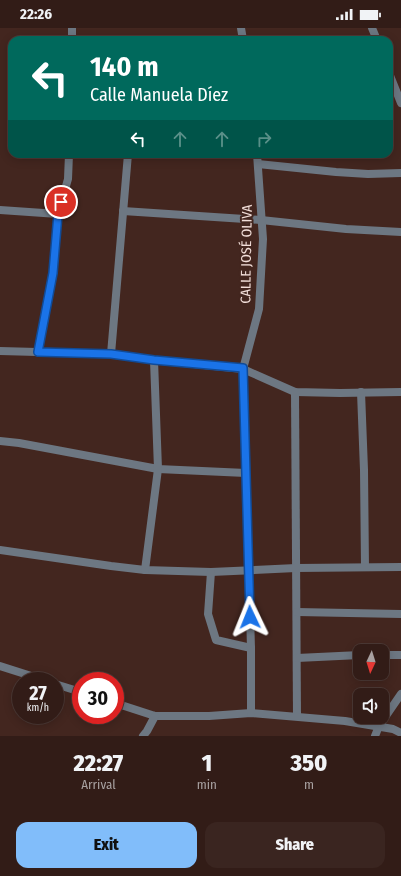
<!DOCTYPE html>
<html lang="en">
<head>
<meta charset="utf-8">
<style>
	body { margin:0; font-family:"Fira Sans Condensed",sans-serif; background:#3a2520; color:#f1f3f6; height:100vh; display:flex; flex-direction:column; font-size:15px; white-space:nowrap }
	* { box-sizing:border-box; margin:0 }
	p { font-size:13px; color:#a8a1a1 }
	.icon { flex:none; width:22px; height:22px; fill:none; stroke:currentColor; stroke-width:2; stroke-linecap:round; stroke-linejoin:round }
	.map { position:relative; height:708px; overflow:hidden }
	.details { display:flex; flex-direction:column; background:#321c17; flex:1 }
	.details>* { flex:none }
	.guide { position:absolute; left:8px; top:8px; width:385px; height:122px; border-radius:12px; box-shadow:0 2px 10px #0003,0 0 0 1px #4d3a36; background:#00695c; color:#fff; overflow:hidden }
	.needle { width:26px; rotate:184deg }
	.controls { position:absolute; left:353px; top:616px; display:grid; gap:8px }
	.controls a { display:grid; place-items:center; width:36px; height:36px; border-radius:8px; background:#321c17; box-shadow:0 2px 10px #0003,0 0 0 1px #4d3a36; font-size:20px }
	.speed { position:absolute; left:12px; top:644px; display:flex; gap:8px; font-size:20px; font-weight:700; text-align:center }
	.speed>* { display:grid; place-content:center; width:52px; height:52px; border-radius:50%; background:#321c17; box-shadow:0 2px 10px #0003,0 0 0 1px #4d3a36; line-height:1 }
	.speed small { font-size:10px; font-weight:400 }
	.speed .limit { border:6px solid #d22; background:#fff; color:#111 }
	.pin { position:absolute; display:grid; place-items:center; width:34px; height:34px; color:#fff; margin:-17px; border:2px solid #fff; border-radius:50%; box-shadow:0 1px 4px #0007 }
	.me { position:absolute; width:44px; margin:-22px; rotate:358deg; stroke-linejoin:round; filter:drop-shadow(0 0 3px #0008) }
	.turn { display:flex; align-items:center; gap:14px; height:84px; padding:0 16px; font-size:18px }
	.turn .icon { width:52px; height:52px; stroke-width:2.5 }
	.turn b { display:block; font-size:28px; line-height:34px }
	.lanes { display:flex; align-items:center; height:38px; padding:0 16px; background:#0003; justify-content:center; gap:20px; direction:ltr }
	.lanes .off { opacity:.35 }
	.eta { display:flex; justify-content:space-evenly; align-items:center; height:68px; text-align:center }
	.eta b { font-size:24px; font-weight:800; line-height:28px }
	.button { display:flex; gap:8px; margin-top:auto; padding:8px 16px }
	.button a { flex:1; height:46px; border-radius:12px; background:#81bdfa; color:#111; font-size:16px; font-weight:800; line-height:46px; text-align:center }
	.button a+a { background:#3a2520; color:#f1f3f6 }
	.status { display:flex; justify-content:space-between; align-items:center; height:28px; padding:0 20px; background:#321c17; direction:ltr }
	.status svg { height:11px; fill:currentColor }
	.map>svg:first-child { display:block }
	.lines { fill:none; stroke-linecap:round; stroke-linejoin:round }
	.street { stroke:#6d7782; stroke-width:8 }
	.route-casing { stroke:#114b97; stroke-width:10 }
	.route { stroke:#1a73e8; stroke-width:7 }
	.labels { text-anchor:middle; stroke-width:4; stroke-linejoin:round; paint-order:stroke }
	.street-label { font-size:14px; fill:#f2ded9; stroke:#43261f }
</style>
</head>
<body>
<div class="status"><b>22:26</b><svg viewBox="0 0 49 12"><path d="M0 12V9h3v3zM5 12V6h3v6zM10 12V3h3v9zM15 12V0h3v12zM26 1h20v11H26zM47 4h2v5h-2z"/></svg></div>
<div class="map">
<svg width="401" height="708" viewBox="0 0 401 708">
	<rect width="100%" height="100%" fill="#43261f"/>
	<g class="lines">
		<g class="street">
			<polyline points="241,0 243,12"/>
			<polyline points="372,0 377,12"/>
			<polyline points="72,12 72,0"/>
			<polyline points="389,45 401,75"/>
			<polyline points="258,136 336,144 368,146 401,145"/>
			<polyline points="0,182 58,186"/>
			<polyline points="123,183 261,192 346,201 401,204"/>
			<polyline points="0,323 111,326 154,332 243,341 295,364 340,365 401,364"/>
			<polyline points="38,324 53,245 58,186 68,151 69,126"/>
			<polyline points="111,326 128,126"/>
			<polyline points="295,364 297,688"/>
			<polyline points="361,364 364,442 365,539"/>
			<polyline points="0,413 19,415 158,441 246,445"/>
			<polyline points="0,522 111,538 145,542 211,544 296,540 401,539"/>
			<polyline points="145,542 158,441 154,332"/>
			<polyline points="211,544 208,586 216,612 251,620"/>
			<polyline points="297,584 401,586"/>
			<polyline points="382,627 401,627"/>
			<polyline points="297,630 360,627"/>
			<polyline points="0,638 47,653"/>
			<polyline points="55,656 81,664"/>
			<polyline points="115,675 155,688 209,688 251,685 345,693 393,701 401,705"/>
			<polyline points="251,685 251,620 243,341 259,281 263,211 257,126"/>
			<polyline points="143,708 147,703 155,688"/>
			<polyline points="375,708 379,698 401,666"/>
		</g>
	</g>
	<g class="lines">
		<g class="route-casing">
			<polyline id="route" points="61,174 58,186 53,245 38,324 111,326 154,332 243,340 250,589"/>
		</g>
		<use href="#route" class="route"/>
	</g>
	<g class="labels">
		<g class="street-label">
			<text transform="translate(246 226) rotate(-89)" y="5">CALLE JOSÉ OLIVA</text>
		</g>
	</g>
</svg>
<div class="controls">
<a><svg class="needle" viewBox="-14 -14 28 28"><path d="M0-13l5 13h-10z" fill="#e53935"/><path d="M0 13l5-13h-10z" fill="#a8a1a1"/></svg></a>
<a><svg class="icon" aria-label="sound" viewBox="0 0 24 24"><path d="M4 9h4l5-4v14l-5-4H4zM17 9q2 3 0 6"/></svg></a>
</div>
<div class="speed"><div>27<small>km/h</small></div><div class="limit">30</div></div>
<div class="pin" style="left:61px;top:174px;background:#d93025"><svg class="icon" aria-label="arrive" viewBox="0 0 24 24"><path d="M6 21V4h12l-3 4 3 4H6"/></svg></div>
<svg class="me" style="left:250px;top:589px" viewBox="-20 -20 40 40"><path d="M0-17L14 15 0 8-14 15z" fill="#1a73e8" stroke="#fff" stroke-width="4"/></svg>
<div class="guide">
<div class="turn"><svg class="icon" aria-label="left" viewBox="0 0 24 24"><path d="M17 20v-9H6M10 6l-5 5 5 5"/></svg><div><b>140 m</b>Calle Manuela Díez</div></div>
<div class="lanes"><svg class="icon" aria-label="left" viewBox="0 0 24 24"><path d="M17 20v-9H6M10 6l-5 5 5 5"/></svg><svg class="icon off" aria-label="ahead" viewBox="0 0 24 24"><path d="M12 20V5M6 11l6-6 6 6"/></svg><svg class="icon off" aria-label="ahead" viewBox="0 0 24 24"><path d="M12 20V5M6 11l6-6 6 6"/></svg><svg class="icon off" aria-label="right" viewBox="0 0 24 24"><path d="M7 20v-9h11M14 6l5 5-5 5"/></svg></div>
</div>
</div>
<section class="details">
<div class="eta">
<div><b>22:27</b><p>Arrival</p></div>
<div><b>1</b><p>min</p></div>
<div><b>350</b><p>m</p></div>
</div>
<div class="button"><a>Exit</a><a>Share</a></div>
</section>
</body>
</html>
